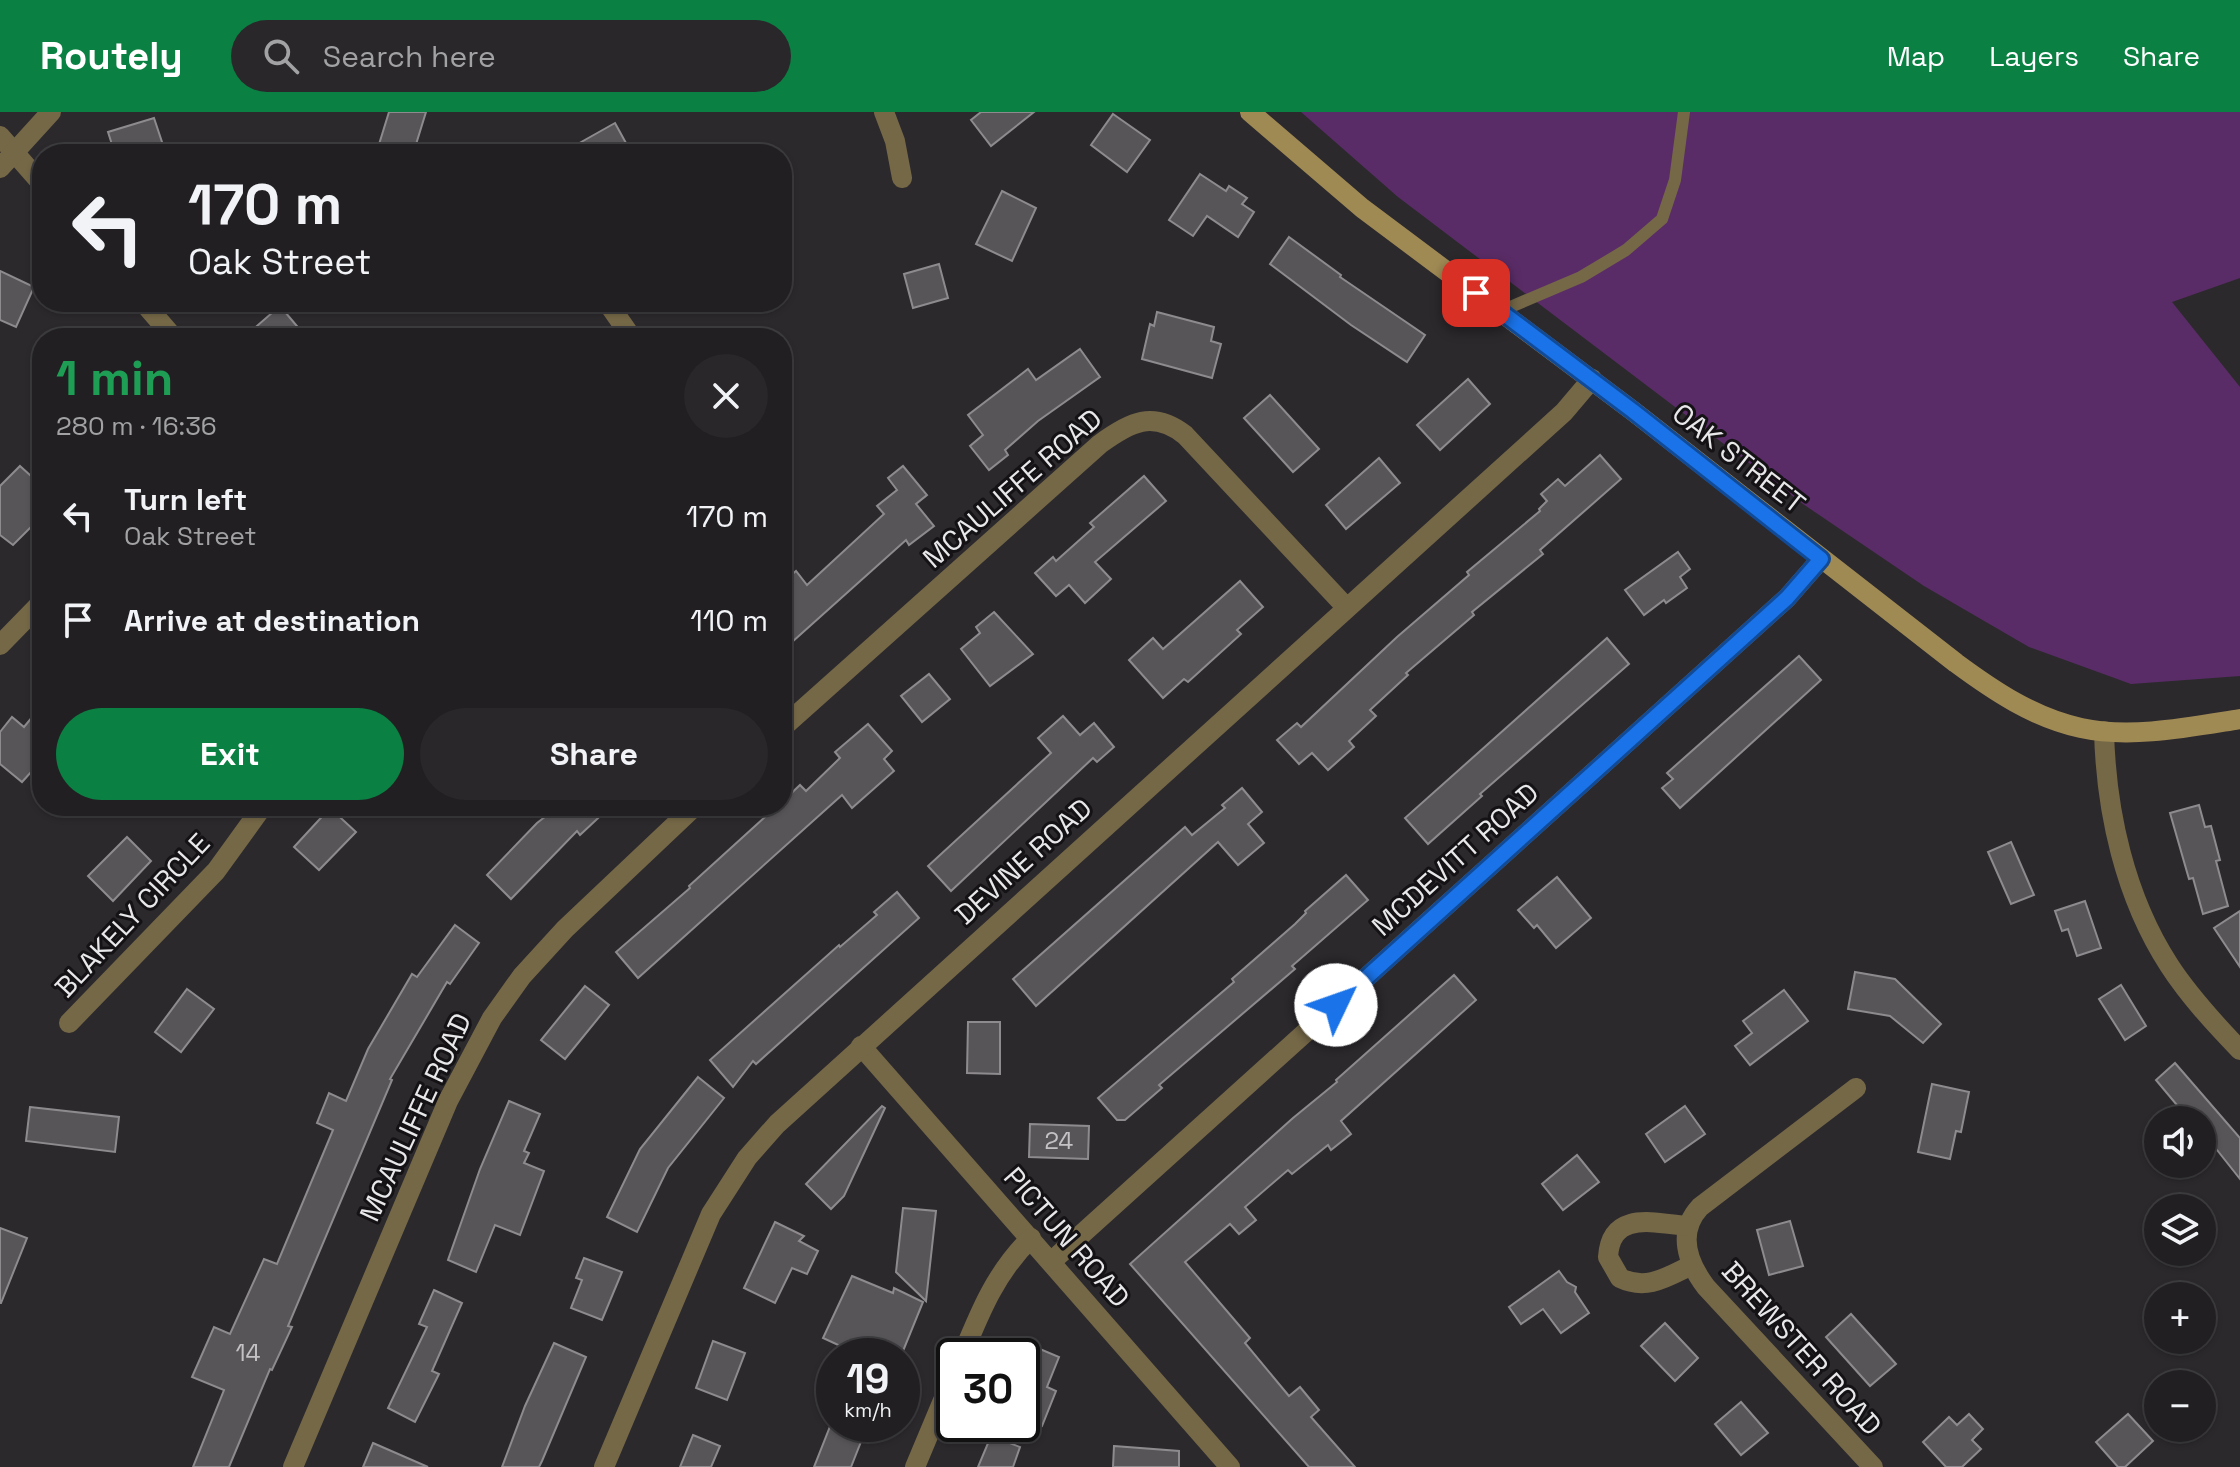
<!DOCTYPE html>
<html lang="en">
<head>
<meta charset="utf-8">
<style>
	body { margin:0; font-family:"Space Grotesk",sans-serif; background:#29272a; color:#f1f3f6; height:100vh; display:flex; flex-direction:column; font-size:30px; white-space:nowrap }
	* { box-sizing:border-box; margin:0 }
	p { font-size:26px; color:#a2a2a5 }
	.icon { flex:none; width:44px; height:44px; fill:none; stroke:currentColor; stroke-width:2; stroke-linecap:round; stroke-linejoin:round }
	.map { position:relative; flex:1; overflow:hidden }
	.panel { position:absolute; left:32px; top:216px; width:760px; height:488px; display:flex; flex-direction:column; background:#211f22; border-radius:32px; box-shadow:0 2px 6px #0004,0 0 0 2px #3e3d40 }
	.panel>* { flex:none }
	.top-card { position:absolute; left:32px; top:32px; width:760px; height:168px; border-radius:32px; box-shadow:0 2px 6px #0004,0 0 0 2px #3e3d40; background:#211f22; color:#f1f3f6; overflow:hidden }
	.buttons { position:absolute; left:2144px; top:994px; display:grid; gap:16px }
	.buttons a { display:grid; place-items:center; width:72px; height:72px; border-radius:50%; background:#211f22; box-shadow:0 2px 6px #0004,0 0 0 2px #3e3d40; font-size:40px }
	.speed { position:absolute; left:816px; top:1226px; display:flex; gap:16px; font-size:40px; font-weight:700; text-align:center }
	.speed>* { display:grid; place-content:center; width:104px; height:104px; border-radius:50%; background:#211f22; box-shadow:0 2px 6px #0004,0 0 0 2px #3e3d40; line-height:1 }
	.speed small { font-size:20px; font-weight:400 }
	.speed .limit { border:4px solid #111; border-radius:12px; background:#fff; color:#111 }
	.pin { position:absolute; display:grid; place-items:center; width:68px; height:68px; color:#fff; margin:-34px; border-radius:16px; box-shadow:0 4px 12px #0006 }
	.me { position:absolute; width:88px; margin:-44px; rotate:48deg; stroke-linejoin:round; filter:drop-shadow(0 0 6px #0008) }
	.turn { display:flex; align-items:center; gap:28px; height:168px; padding:0 24px; font-size:36px }
	.turn .icon { width:104px; height:104px; stroke-width:2.5 }
	.turn b { display:block; font-size:56px; line-height:68px }
	.round { display:grid; place-items:center; flex:none; width:84px; height:84px; border-radius:42px; background:#29272a }
	.summary { display:flex; align-items:center; justify-content:space-between; height:136px; padding:0 24px }
	h1 { font-size:48px; font-weight:800; line-height:60px; color:#1e9e55 }
	.button { display:flex; gap:16px; margin-top:auto; padding:16px 24px }
	.button a { flex:1; height:92px; border-radius:48px; background:#0b8043; color:#fff; font-size:32px; font-weight:800; line-height:92px; text-align:center }
	.button a+a { background:#29272a; color:#f1f3f6 }
	ul { padding:0; list-style:none }
	li { display:flex; align-items:center; gap:24px; height:104px; padding:0 24px }
	li div { flex:1 }
	li b { display:block; font-size:30px }
	li em { font-style:normal }
	header { display:flex; align-items:center; gap:48px; box-sizing:border-box; height:112px; padding:0 40px; background:#0b8043; color:#fff }
	header strong { font-size:38px }
	nav { display:flex; gap:44px; margin-inline-start:auto; font-size:28px }
	.search { width:560px; height:72px; background:#29272a; display:flex; align-items:center; gap:20px; box-sizing:border-box; padding:0 28px; border-radius:44px; color:#a2a2a5; font-size:30px }
	.map>svg:first-child { display:block }
	.green { fill:#5a2c67 }
	.building { fill:#585559; stroke:#8e8b8f; stroke-width:2 }
	.lines { fill:none; stroke-linecap:round; stroke-linejoin:round }
	.lane { stroke:#756847; stroke-width:12 }
	.street { stroke:#756847; stroke-width:20 }
	.secondary { stroke:#a08a54; stroke-width:20 }
	.route-casing { stroke:#114b97; stroke-width:20 }
	.route { stroke:#1a73e8; stroke-width:14 }
	.labels { text-anchor:middle; stroke-width:6; stroke-linejoin:round; paint-order:stroke }
	.number-label { font-size:24px; fill:#c4c2c5 }
	.street-label { font-size:28px; fill:#e8e7e9; stroke:#141214 }
</style>
</head>
<body>
<header>
<strong>Routely</strong>
<div class="search"><svg class="icon" aria-label="search" viewBox="0 0 24 24"><circle cx="10" cy="10" r="6"/><path d="M15 15l6 6"/></svg>Search here</div>
<nav><a>Map</a><a>Layers</a><a>Share</a></nav>
</header>
<div class="map">
<svg width="2240" height="1355" viewBox="0 0 2240 1355">
	<rect width="100%" height="100%" fill="#2c292d"/>
	<polygon class="green" points="1301,0 2240,0 2240,166 2172,190 2240,275 2240,564 2131,572 2029,535 1924,474 1803,392 1398,85"/>
	<g class="building">
		<polygon points="389,0 426,0 413,42 376,42"/>
		<polygon points="981,0 1034,0 991,34 971,8"/>
		<polygon points="1113,2 1150,28 1127,60 1091,33"/>
		<polygon points="154,6 166,42 115,42 108,20"/>
		<polygon points="615,11 632,42 560,42"/>
		<polygon points="1200,62 1226,79 1229,74 1247,86 1242,92 1254,100 1238,125 1207,104 1193,124 1169,108"/>
		<polygon points="1002,79 1036,96 1012,149 976,132"/>
		<polygon points="1289,125 1341,163 1340,165 1425,223 1407,250 1351,213 1270,152"/>
		<polygon points="939,152 948,186 913,196 904,162"/>
		<polygon points="0,159 34,175 16,215 0,208"/>
		<polygon points="280,194 307,226 243,226"/>
		<polygon points="1157,200 1214,215 1211,229 1221,232 1212,266 1142,247 1150,212 1154,214"/>
		<polygon points="1080,237 1100,265 1038,309 1005,338 1008,343 989,358 970,334 983,323 968,303 1028,257 1036,268"/>
		<polygon points="1468,267 1490,292 1440,338 1417,313"/>
		<polygon points="1270,283 1319,337 1293,360 1244,306"/>
		<polygon points="1600,343 1621,367 1540,438 1543,442 1472,500 1474,503 1406,561 1408,563 1370,598 1376,604 1349,629 1354,635 1328,658 1312,641 1299,652 1277,628 1297,611 1301,615 1397,525 1469,463 1467,460 1540,399 1539,397 1547,389 1541,382 1558,367 1565,374"/>
		<polygon points="1379,346 1400,371 1346,417 1326,393"/>
		<polygon points="20,354 42,374 42,404 13,433 0,423 0,374"/>
		<polygon points="903,354 927,383 916,392 934,414 909,433 906,428 782,539 782,471 796,459 807,473 884,402 877,394 897,378 888,366"/>
		<polygon points="1144,364 1166,389 1095,450 1111,467 1085,491 1069,473 1056,484 1035,461 1053,445 1056,449 1094,415 1090,411"/>
		<polygon points="1678,440 1690,457 1680,465 1687,476 1666,491 1664,488 1644,503 1625,478"/>
		<polygon points="1240,469 1263,495 1237,518 1241,522 1188,570 1184,567 1163,586 1129,548 1153,526 1163,537"/>
		<polygon points="994,500 1033,542 990,574 961,537 980,521 976,515"/>
		<polygon points="1607,526 1629,552 1480,682 1482,684 1428,732 1405,706"/>
		<polygon points="1799,544 1821,568 1680,696 1662,676 1673,667 1667,661"/>
		<polygon points="929,562 950,587 922,610 901,584"/>
		<polygon points="42,593 42,648 22,670 0,652 0,620 12,605 24,615"/>
		<polygon points="1063,604 1080,623 1094,611 1114,635 1097,650 1093,646 951,779 928,754 1051,641 1038,626"/>
		<polygon points="868,612 892,639 884,647 894,659 852,696 842,683 638,866 616,840 690,776 689,774 777,694 782,694 782,690 800,673 806,679 840,646 835,640"/>
		<polygon points="1242,676 1262,700 1248,712 1264,731 1238,753 1218,730 1036,894 1013,867 1185,715 1192,723 1225,696 1222,693"/>
		<polygon points="2199,693 2205,715 2211,714 2220,748 2216,749 2228,794 2203,802 2193,766 2189,767 2170,701"/>
		<polygon points="559,694 611,694 580,723 577,719 511,787 487,763 537,711"/>
		<polygon points="330,696 356,720 319,758 294,735"/>
		<polygon points="127,725 151,749 113,789 88,764"/>
		<polygon points="2011,730 2034,783 2011,792 1988,740"/>
		<polygon points="1346,763 1368,788 1292,854 1295,857 1159,973 1162,976 1125,1008 1117,1008 1098,986 1234,870 1232,867 1295,812 1306,801 1305,799"/>
		<polygon points="1557,765 1591,806 1556,836 1537,813 1534,816 1518,798"/>
		<polygon points="897,780 919,806 756,952 753,949 733,975 710,948 839,833 840,835 877,803 874,800"/>
		<polygon points="2085,789 2101,836 2077,844 2068,817 2062,819 2055,799"/>
		<polygon points="2240,799 2240,855 2214,816"/>
		<polygon points="455,813 479,831 450,872 447,870 390,967 392,968 288,1214 292,1215 272,1258 270,1257 229,1355 193,1355 224,1278 192,1265 214,1215 230,1222 264,1147 277,1152 333,1018 317,1011 329,981 346,989 368,937 412,862 417,865"/>
		<polygon points="1855,860 1895,867 1941,912 1923,931 1890,904 1848,897"/>
		<polygon points="1454,863 1476,888 1341,1009 1351,1022 1331,1038 1328,1033 1292,1062 1288,1058 1245,1095 1256,1108 1239,1122 1230,1112 1185,1150 1250,1226 1245,1231 1289,1284 1300,1275 1319,1298 1311,1305 1355,1355 1309,1355 1130,1152 1293,1006 1337,970 1336,968"/>
		<polygon points="2121,873 2146,914 2125,928 2099,887"/>
		<polygon points="585,874 609,893 565,947 541,928"/>
		<polygon points="187,877 214,897 181,940 155,920"/>
		<polygon points="1784,878 1808,909 1750,953 1735,934 1752,921 1743,909"/>
		<polygon points="968,910 1000,910 1000,962 967,961"/>
		<polygon points="2175,951 2240,1026 2240,1067 2202,1019 2202,1008 2193,1008 2189,1002 2186,1004 2156,968"/>
		<polygon points="698,965 724,986 668,1056 637,1120 607,1105 640,1037"/>
		<polygon points="1932,972 1969,980 1961,1020 1956,1019 1950,1047 1918,1040"/>
		<polygon points="509,989 540,1002 524,1039 529,1041 524,1051 544,1059 520,1123 495,1113 476,1160 448,1148 480,1057"/>
		<polygon points="882,994 885,996 844,1084 831,1097 806,1072"/>
		<polygon points="1685,994 1705,1022 1665,1050 1646,1022"/>
		<polygon points="30,995 119,1005 115,1040 26,1029"/>
		<polygon points="1030,1012 1089,1014 1088,1047 1029,1045"/>
		<polygon points="1577,1043 1599,1070 1563,1098 1542,1072"/>
		<polygon points="903,1096 936,1099 926,1189 896,1160"/>
		<polygon points="1790,1109 1803,1154 1769,1163 1757,1118"/>
		<polygon points="775,1110 804,1124 799,1129 818,1139 807,1162 792,1156 775,1191 744,1176"/>
		<polygon points="0,1116 27,1126 1,1191 0,1191"/>
		<polygon points="584,1146 622,1160 602,1208 571,1196 582,1168 576,1166"/>
		<polygon points="1559,1159 1567,1170 1576,1175 1575,1180 1589,1201 1561,1221 1543,1197 1521,1212 1509,1195"/>
		<polygon points="852,1164 893,1181 894,1176 923,1190 901,1244 862,1244 823,1226"/>
		<polygon points="434,1178 462,1191 432,1259 439,1262 415,1310 388,1296 427,1215 419,1212"/>
		<polygon points="1851,1202 1896,1252 1870,1274 1826,1225"/>
		<polygon points="1665,1211 1698,1246 1675,1269 1641,1234"/>
		<polygon points="713,1229 745,1241 727,1288 696,1276"/>
		<polygon points="554,1231 586,1245 542,1349 539,1355 502,1355 525,1294"/>
		<polygon points="1028,1232 1059,1245 1047,1275 1056,1279 1042,1314 1022,1306 1022,1246"/>
		<polygon points="1741,1290 1768,1321 1741,1343 1715,1312"/>
		<polygon points="1969,1302 1983,1317 1972,1328 1981,1337 1962,1355 1946,1355 1923,1330 1949,1305 1957,1313"/>
		<polygon points="2128,1302 2153,1329 2125,1355 2118,1355 2096,1330"/>
		<polygon points="831,1312 868,1312 851,1355 814,1355"/>
		<polygon points="693,1323 720,1334 711,1355 680,1355"/>
		<polygon points="991,1324 1020,1335 1013,1355 978,1355"/>
		<polygon points="373,1331 428,1355 363,1355"/>
		<polygon points="1114,1334 1179,1339 1179,1355 1113,1355"/>
	</g>
	<g class="lines">
		<polyline class="lane" points="1501,199 1581,165 1626,138 1662,107 1675,68 1684,0"/>
		<g class="street">
			<polyline points="884,0 895,29 902,66"/>
			<polyline points="0,24 42,72"/>
			<polyline points="0,56 51,0"/>
			<polyline points="143,190 174,226"/>
			<polyline points="607,190 632,226"/>
			<polyline points="0,533 42,490"/>
			<path d="M782,616L1100,332C1130,310 1153,298 1185,323L1346,495"/>
			<path d="M2104,619C2106,700 2125,785 2169,853C2189,884 2215,912 2240,938"/>
			<polyline points="69,911 216,759 263,694"/>
			<polyline points="861,934 1230,1355"/>
			<path d="M1856,976L1700,1095C1677,1120 1687,1150 1706,1175L1873,1355"/>
			<path d="M1687,1114C1654,1111 1611,1098 1608,1145L1620,1166C1647,1179 1667,1165 1692,1153"/>
			<polyline points="1052,1149 1787,486 1821,447"/>
			<path d="M962,1244C980,1200 996,1160 1031,1126"/>
			<polyline points="293,1355 448,989 492,906 522,864 565,817 695,694"/>
			<polyline points="604,1355 711,1102 747,1046 777,1012 1564,300 1592,267"/>
			<polyline points="915,1355 954,1262"/>
		</g>
		<path class="secondary" d="M1250,0L1362,96L1633,299L1956,551C1994,579 2034,606 2081,616C2131,627 2190,615 2240,607"/>
	</g>
	<g class="lines">
		<g class="route-casing">
			<polyline id="route" points="1336,893 1787,486 1821,447 1633,299 1476,181"/>
		</g>
		<use href="#route" class="route"/>
	</g>
	<g class="labels">
		<g class="number-label">
			<text x="1059" y="1037">24</text>
			<text x="248" y="1249">14</text>
		</g>
		<g class="street-label">
			<text transform="translate(1739 346) rotate(38)" y="10">OAK STREET</text>
			<text transform="translate(1012 376) rotate(-41)" y="10">MCAULIFFE ROAD</text>
			<text transform="translate(1455 747) rotate(-42)" y="10">MCDEVITT ROAD</text>
			<text transform="translate(1023 749) rotate(-42)" y="10">DEVINE ROAD</text>
			<text transform="translate(132 803) rotate(-47)" y="10">BLAKELY CIRCLE</text>
			<text transform="translate(415 1005) rotate(-65)" y="10">MCAULIFFE ROAD</text>
			<text transform="translate(1067 1125) rotate(49)" y="10">PICTUN ROAD</text>
			<text transform="translate(1802 1236) rotate(48)" y="10">BREWSTER ROAD</text>
		</g>
	</g>
</svg>
<div class="buttons">
<a><svg class="icon" aria-label="sound" viewBox="0 0 24 24"><path d="M4 9h4l5-4v14l-5-4H4zM17 9q2 3 0 6"/></svg></a>
<a><svg class="icon" aria-label="layers" viewBox="0 0 24 24"><path d="M12 4l9 5-9 5-9-5zM3 14l9 5 9-5"/></svg></a>
<a>+</a>
<a>−</a>
</div>
<div class="speed"><div>19<small>km/h</small></div><div class="limit">30</div></div>
<div class="pin" style="left:1476px;top:181px;background:#d93025"><svg class="icon" aria-label="arrive" viewBox="0 0 24 24"><path d="M6 21V4h12l-3 4 3 4H6"/></svg></div>
<svg class="me" style="left:1336px;top:893px" viewBox="-20 -20 40 40"><circle r="19" fill="#fff"/><path d="M0-13L10 11 0 6-10 11z" fill="#1a73e8"/></svg>
<div class="top-card">
<div class="turn"><svg class="icon" aria-label="left" viewBox="0 0 24 24"><path d="M17 20v-9H6M10 6l-5 5 5 5"/></svg><div><b>170 m</b>Oak Street</div></div>
</div>
<section class="panel">
<div class="summary"><div><h1>1 min</h1><p>280 m · 16:36</p></div><a class="round"><svg class="icon" aria-label="close" viewBox="0 0 24 24"><path d="M6 6l12 12M18 6L6 18"/></svg></a></div>
<ul>
<li><svg class="icon" aria-label="left" viewBox="0 0 24 24"><path d="M17 20v-9H6M10 6l-5 5 5 5"/></svg><div><b>Turn left</b><p>Oak Street</p></div><em>170 m</em></li>
<li><svg class="icon" aria-label="arrive" viewBox="0 0 24 24"><path d="M6 21V4h12l-3 4 3 4H6"/></svg><div><b>Arrive at destination</b></div><em>110 m</em></li>
</ul>
<div class="button"><a>Exit</a><a>Share</a></div>
</section>
</div>
</body>
</html>
